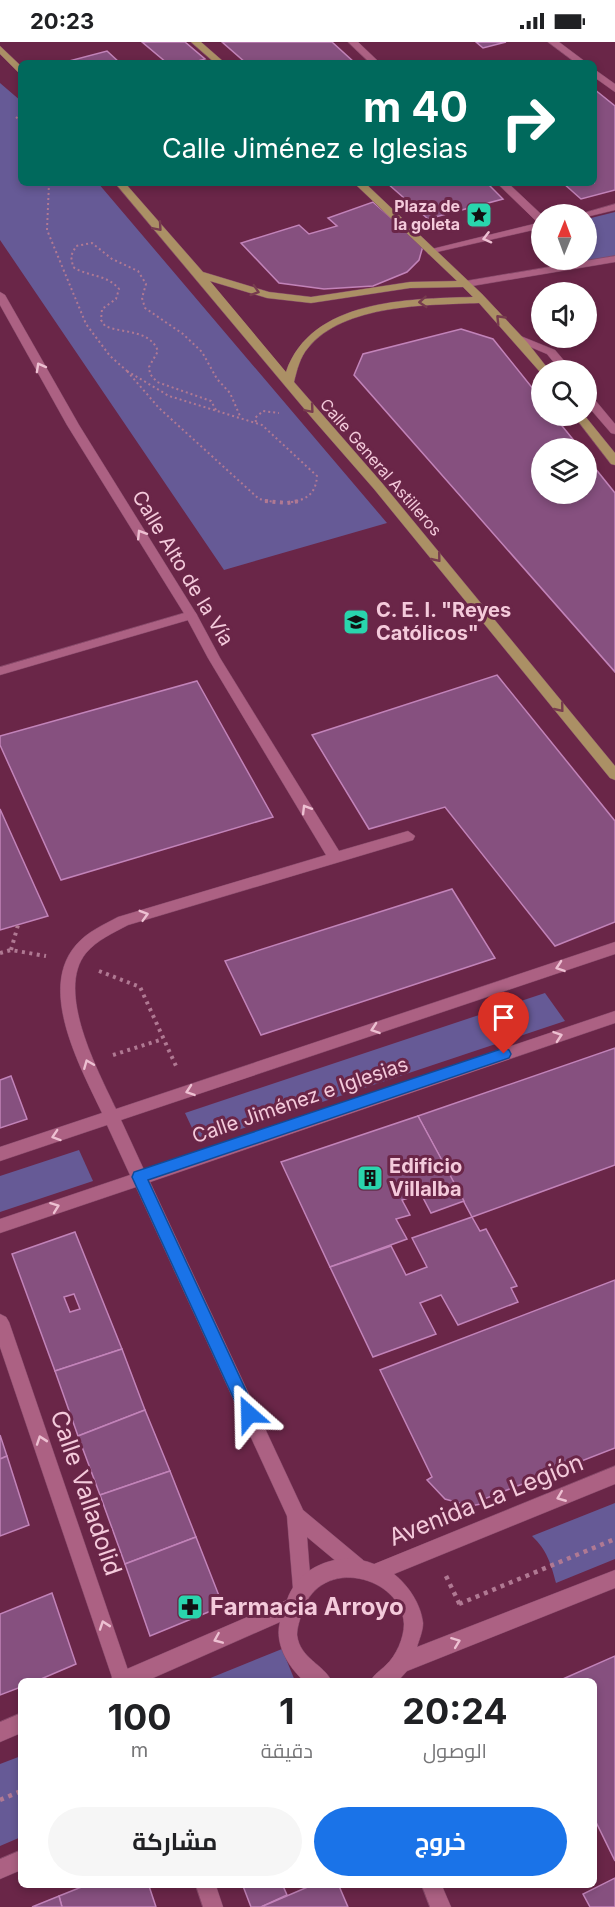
<!DOCTYPE html>
<html lang="ar">
<head>
<meta charset="utf-8">
<style>
	body { margin:0; font-family:Inter,Cairo,sans-serif; background:#f6f6f6; color:#202124; direction:rtl; height:100vh; display:flex; flex-direction:column; font-size:22px; white-space:nowrap }
	* { box-sizing:border-box; margin:0 }
	p { font-size:20px; color:#757577 }
	.icon { flex:none; width:33px; height:33px; fill:none; stroke:currentColor; stroke-width:2; stroke-linecap:round; stroke-linejoin:round }
	.map { position:relative; flex:1; overflow:hidden; direction:ltr }
	.panel { position:absolute; left:18px; top:1636px; width:579px; height:210px; display:flex; flex-direction:column; background:#fff; border-radius:9px; box-shadow:0 3px 9px #0003; direction:rtl }
	.panel>* { flex:none }
	.guide { position:absolute; left:18px; top:18px; width:579px; height:126px; border-radius:9px; box-shadow:0 3px 9px #0003; direction:rtl; background:#00695c; color:#fff; overflow:hidden }
	.needle { width:39px; rotate:1deg }
	.controls { position:absolute; left:531px; top:162px; display:grid; gap:12px }
	.controls a { display:grid; place-items:center; width:66px; height:66px; border-radius:50%; background:#fff; box-shadow:0 3px 9px #0003; font-size:30px }
	.pin { position:absolute; display:grid; place-items:center; width:51px; height:51px; color:#fff; margin:-62px -26px; border-radius:50% 50% 50% 0; rotate:-45deg; box-shadow:0 0 6px #0007 }
	.pin .icon { rotate:45deg }
	.me { position:absolute; width:66px; margin:-33px; rotate:335deg; stroke-linejoin:round; filter:drop-shadow(0 0 4px #0008) }
	.turn { display:flex; align-items:center; gap:21px; height:126px; padding:0 30px; font-size:27px }
	.turn .icon { width:78px; height:78px; stroke-width:2.5 }
	.turn b { display:block; font-size:42px; line-height:51px }
	.eta { display:flex; justify-content:space-evenly; align-items:center; height:102px; text-align:center }
	.eta b { font-size:36px; font-weight:700; line-height:42px }
	.primary-button { display:flex; gap:12px; margin-top:auto; padding:12px 30px }
	.primary-button a { flex:1; height:69px; border-radius:36px; background:#1a73e8; color:#fff; font-size:24px; font-weight:700; line-height:69px; text-align:center }
	.primary-button a+a { background:#f6f6f6; color:#202124 }
	.status { display:flex; justify-content:space-between; align-items:center; height:42px; padding:0 30px; background:#fff; direction:ltr }
	.status svg { height:16px; fill:currentColor }
	.map>svg:first-child { display:block }
	.green { fill:#665a96 }
	.building { fill:#86507f; stroke:#c283b9; stroke-width:1.5; fill-rule:evenodd }
	.lines { fill:none; stroke-linecap:round; stroke-linejoin:round }
	.lane-casing { stroke:#854969; stroke-width:1 }
	.street-casing { stroke:#854969; stroke-width:1 }
	.secondary-casing { stroke:#854969; stroke-width:1 }
	.primary-casing { stroke:#854969; stroke-width:1 }
	.path-far2 { stroke:#b07993; stroke-width:2; stroke-dasharray:2 3; stroke-linecap:butt }
	.path-far1 { stroke:#b07993; stroke-width:4; stroke-dasharray:3 4.5; stroke-linecap:butt }
	.path { stroke:#b07993; stroke-width:4.5; stroke-dasharray:4 5; stroke-linecap:butt }
	.lane { fill:#ac6183; fill-rule:evenodd }
	.street { fill:#ac6183; fill-rule:evenodd }
	.secondary { fill:#ac6183; fill-rule:evenodd }
	.primary { fill:#ab9065; fill-rule:evenodd }
	.oneway { stroke:#773b4e }
	.oneway2 { stroke:#edc0d2 }
	.route { fill:#1a73e8; stroke:#114b97; stroke-width:1.5 }
	.labels { text-anchor:middle; stroke-width:6; stroke-linejoin:round; paint-order:stroke }
	.far-poi-label { font-size:16px; font-weight:bold; fill:#f4cadb; stroke:#6a2648; text-anchor:end }
	.far-street-label { font-size:16px; fill:#f4cadb; stroke:#6a2648 }
	.street-label { font-size:20px; fill:#f4cadb; stroke:#6a2648 }
	.poi-label { font-size:20px; font-weight:bold; fill:#f4cadb; stroke:#6a2648; text-anchor:start }
	.near-street-label { font-size:24px; fill:#f4cadb; stroke:#6a2648 }
	.near-poi-label { font-size:24px; font-weight:bold; fill:#f4cadb; stroke:#6a2648; text-anchor:start }
</style>
</head>
<body>
<div class="status"><b>20:23</b><svg viewBox="0 0 49 12"><path d="M0 12V9h3v3zM5 12V6h3v6zM10 12V3h3v9zM15 12V0h3v12zM26 1h20v11H26zM47 4h2v5h-2z"/></svg></div>
<div class="map">
<svg width="615" height="1865" viewBox="0 0 615 1865">
	<rect width="100%" height="100%" fill="#6a2648"/>
	<g class="green">
		<polygon points="0,41 21,59 21,141 98,141 387,481 224,528 0,198"/>
		<polygon points="615,170 615,214 588,220 586,218 587,177"/>
		<polygon points="545,951 565,979 199,1101 185,1071"/>
		<polygon points="79,1108 93,1139 0,1170 0,1134"/>
		<path d="M615,1461V1517L556,1541C551,1522 547,1508 532,1494Z"/>
		<polygon points="282,1607 295,1639 203,1639"/>
		<polygon points="21,1714 21,1795 0,1804 0,1722"/>
	</g>
	<g class="building">
		<polygon points="142,0 185,0 205,17 191,21 167,21"/>
		<polygon points="222,0 332,0 355,21 246,21"/>
		<polygon points="476,0 506,0 483,6"/>
		<polygon points="107,9 120,21 72,21 69,19"/>
		<polygon points="594,47 615,64 615,148 581,157 563,141 594,141"/>
		<polygon points="387,141 487,141 503,157 428,177"/>
		<polygon points="373,160 423,204 419,218 407,230 373,244 324,247 279,241 241,201 299,183 309,192 337,184 328,176"/>
		<polygon points="461,287 493,297 542,358 542,374 554,374 580,406 542,406 542,452 586,452 586,415 615,451 615,630 354,333 363,312"/>
		<polygon points="497,633 615,779 615,880 555,904 445,765 369,787 312,693"/>
		<polygon points="197,639 273,775 61,838 0,703 0,694"/>
		<polygon points="0,767 48,874 0,888"/>
		<polygon points="452,847 495,916 261,993 225,919"/>
		<polygon points="615,1006 615,1123 472,1175 418,1074"/>
		<polygon points="11,1034 27,1077 0,1086 0,1038"/>
		<polygon points="418,1074 464,1159 431,1171 421,1152 402,1158 410,1173 396,1177 407,1197 330,1225 281,1120"/>
		<polygon points="472,1175 480,1189 486,1187 517,1244 511,1246 518,1260 458,1283 441,1253 420,1261 436,1292 373,1315 330,1225 391,1204 406,1233 427,1225 412,1196"/>
		<path d="M75,1190L122,1307L55,1329L12,1212ZM74,1252L80,1267L70,1270L64,1255Z"/>
		<polygon points="615,1238 615,1406 484,1457 487,1461 470,1464 445,1457 427,1438 432,1435 380,1328"/>
		<polygon points="122,1307 145,1368 78,1394 55,1329"/>
		<polygon points="145,1368 170,1429 100,1453 78,1394"/>
		<polygon points="0,1393 7,1414 0,1417"/>
		<polygon points="7,1414 29,1483 0,1494 0,1417"/>
		<polygon points="170,1429 196,1495 125,1522 100,1453"/>
		<polygon points="196,1495 223,1564 150,1594 125,1522"/>
		<polygon points="52,1551 76,1622 34,1640 21,1640 21,1645 0,1653 0,1572"/>
		<polygon points="615,1614 615,1819 594,1776 594,1640 556,1640"/>
		<polygon points="615,1836 615,1865 590,1865 583,1852"/>
		<polygon points="84,1844 149,1844 156,1865 62,1865 59,1854"/>
		<polygon points="243,1844 283,1844 287,1853 261,1865 251,1865"/>
		<polygon points="310,1844 339,1844 348,1865 261,1865"/>
		<polygon points="59,1854 62,1865 32,1865"/>
	</g>
	<g class="lines">
		<g class="lane-casing">
			<g id="lane">
				<polygon points="518,293 555,308 572,328 560,328 547,312 514,298 514,294"/>
				<polygon points="586,351 590,352 615,382 615,392 611,391 586,362"/>
				<polygon points="191,569 195,570 197,573 195,576 0,633 0,625"/>
			</g>
		</g>
		<g class="street-casing">
			<g id="street">
				<polygon points="348,0 358,0 380,21 370,21"/>
				<polygon points="548,0 559,0 587,21 576,21"/>
				<polygon points="594,27 615,42 615,50 594,35"/>
				<polygon points="497,141 508,141 542,173 542,186 428,212 428,208 538,181"/>
				<polygon points="615,162 615,168 586,175 586,172 580,172"/>
				<polygon points="615,214 615,220 466,245 461,242 466,239"/>
				<path d="M0,250L5,253L79,383L197,573L220,616L339,809L408,789L415,794L413,798L128,883C113,891 97,898 86,911C55,949 98,1029 116,1067L615,900V912L121,1078L144,1128L615,969V981L150,1140L303,1468L363,1518L365,1524L363,1530L356,1533L349,1530L307,1495L311,1546L309,1553L302,1555L295,1553L293,1546L287,1474L136,1145L0,1191V1177L130,1133L107,1083L0,1119V1105L102,1071C81,1026 37,948 76,903C87,890 103,883 118,875L326,813L208,616L185,573L67,383L0,263Z"/>
				<polygon points="0,1272 6,1275 9,1280 132,1640 113,1638 0,1305"/>
				<polygon points="196,1844 216,1844 223,1865 203,1865"/>
			</g>
		</g>
		<g class="secondary-casing">
			<g id="secondary">
				<path d="M615,1424V1442L394,1532C408,1543 421,1562 423,1581C423,1589 419,1598 417,1605L615,1528V1546L407,1629L397,1640H370C374,1632 380,1629 386,1623C396,1614 404,1596 404,1582C402,1535 321,1512 302,1570C300,1578 297,1585 297,1593C300,1617 324,1622 332,1640H305C289,1626 274,1602 280,1580L144,1640H110L113,1633L287,1558C299,1523 341,1508 374,1522Z"/>
				<polygon points="21,1671 21,1691 0,1700 0,1680"/>
				<polygon points="21,1808 21,1828 0,1837 0,1817"/>
				<polygon points="422,1844 442,1844 451,1865 430,1865"/>
			</g>
		</g>
		<g class="primary-casing">
			<g id="primary">
				<polygon points="191,0 201,0 225,21 215,21"/>
				<polygon points="0,4 21,24 21,33 0,12"/>
				<path d="M115,141H125L203,230L269,250L311,255L410,240L457,239L354,141H365L482,252L527,300L549,328L540,330L479,261C428,263 343,262 308,306C300,315 297,328 294,340L382,441L615,724V738L610,736L374,447L312,376ZM210,239L267,256L311,261L410,246L463,245L473,255C408,257 311,257 286,330Z"/>
				<polygon points="574,374 585,374 615,411 615,423 611,422"/>
			</g>
		</g>
		<g class="path-far2">
			<polyline points="16,75 21,80"/>
			<polyline points="49,141 47,188 86,282 110,314 127,329"/>
			<path d="M127,329L169,354L262,383L317,434C316,451 307,458 291,460"/>
			<polyline points="127,329 159,366 259,457 274,460"/>
			<path d="M216,368L211,359L157,340L150,332L149,325L158,309C149,287 124,292 105,284L101,278L102,267L116,257L119,247C107,232 88,235 73,225L71,214L76,204L92,201L112,217L138,229L146,242L142,256L145,266L183,292L202,310L217,337L230,351L240,374"/>
			<polyline points="256,380 255,376 263,369 279,371"/>
		</g>
		<g class="path-far1">
			<polyline points="265,459 287,461 299,459"/>
			<polyline points="11,908 18,883"/>
			<polyline points="0,911 11,908 46,914"/>
			<polyline points="99,929 140,945 176,1024"/>
			<polyline points="113,1013 163,997"/>
		</g>
		<g class="path">
			<polyline points="446,1534 460,1563"/>
			<polyline points="459,1562 615,1497"/>
			<polyline points="0,1758 21,1749"/>
		</g>
		<use href="#lane" class="lane"/>
		<use href="#street" class="street"/>
		<use href="#secondary" class="secondary"/>
		<use href="#primary" class="primary"/>
	</g>
	<defs><path id="oneway-chevron" d="M-2-3.5L2.5 0L-2 3.5" fill="none" stroke-width="1.6" stroke-linecap="round" stroke-linejoin="round" transform="scale(1.5)"/></defs>
	<g class="oneway">
		<use href="#oneway-chevron" transform="translate(158 185) rotate(49)"/>
		<use href="#oneway-chevron" transform="translate(255 249) rotate(18)"/>
		<use href="#oneway-chevron" transform="translate(423 260) rotate(176)"/>
		<use href="#oneway-chevron" transform="translate(500 277) rotate(-134)"/>
		<use href="#oneway-chevron" transform="translate(310 367) rotate(50)"/>
		<use href="#oneway-chevron" transform="translate(437 516) rotate(51)"/>
		<use href="#oneway-chevron" transform="translate(560 666) rotate(51)"/>
	</g>
	<g class="oneway2">
		<use href="#oneway-chevron" transform="translate(487 196) rotate(166)"/>
		<use href="#oneway-chevron" transform="translate(40 325) rotate(-119)"/>
		<use href="#oneway-chevron" transform="translate(141 492) rotate(-122)"/>
		<use href="#oneway-chevron" transform="translate(306 767) rotate(-121)"/>
		<use href="#oneway-chevron" transform="translate(144 873) rotate(-16)"/>
		<use href="#oneway-chevron" transform="translate(560 925) rotate(161)"/>
		<use href="#oneway-chevron" transform="translate(375 987) rotate(161)"/>
		<use href="#oneway-chevron" transform="translate(558 994) rotate(-19)"/>
		<use href="#oneway-chevron" transform="translate(88 1022) rotate(-112)"/>
		<use href="#oneway-chevron" transform="translate(190 1049) rotate(161)"/>
		<use href="#oneway-chevron" transform="translate(56 1094) rotate(162)"/>
		<use href="#oneway-chevron" transform="translate(55 1165) rotate(-20)"/>
		<use href="#oneway-chevron" transform="translate(41 1398) rotate(-109)"/>
		<use href="#oneway-chevron" transform="translate(561 1455) rotate(158)"/>
		<use href="#oneway-chevron" transform="translate(104 1583) rotate(-109)"/>
		<use href="#oneway-chevron" transform="translate(218 1597) rotate(157)"/>
		<use href="#oneway-chevron" transform="translate(456 1600) rotate(-21)"/>
	</g>
	<polygon class="route" points="504,1006 509,1008 511,1012 509,1016 148,1138 257,1372 254,1377 249,1380 243,1377 132,1135 134,1130"/>
	<defs>
		<g id="sight-square" transform="scale(1.35)"><rect x="-9" y="-9" width="18" height="18" rx="4" fill="#29d5ad" stroke="#6a2648"/><path d="M0-6L1.8-2.2L6-1.7L2.9 1.2L3.7 5.4L0 3.3L-3.7 5.4L-2.9 1.2L-6-1.7L-1.8-2.2Z" fill="#111"/></g>
		<g id="school-square" transform="scale(1.35)"><rect x="-9" y="-9" width="18" height="18" rx="4" fill="#29d5ad" stroke="#6a2648"/><path d="M0-5L7-2L0 1L-7-2ZM-4 1L0 2.5L4 1V4Q0 6-4 4Z" fill="#111"/></g>
		<g id="building-square" transform="scale(1.35)"><rect x="-9" y="-9" width="18" height="18" rx="4" fill="#29d5ad" stroke="#6a2648"/><path d="M-4-6H4V6H1V3H-1V6H-4ZM-2.5-4.3h1.7v1.8h-1.7ZM.8-4.3h1.7v1.8H.8ZM-2.5-1h1.7V.8h-1.7ZM.8-1h1.7V.8H.8Z" fill="#111"/></g>
		<g id="pharmacy-square" transform="scale(1.35)"><rect x="-9" y="-9" width="18" height="18" rx="4" fill="#29d5ad" stroke="#6a2648"/><path d="M-2-6h4v4h4v4h-4v4h-4v-4h-4v-4h4Z" fill="#111"/></g>
	</defs>
	<g fill-rule="evenodd">
		<use href="#sight-square" x="479" y="173"/>
		<use href="#school-square" x="356" y="580"/>
		<use href="#building-square" x="370" y="1136"/>
		<use href="#pharmacy-square" x="190" y="1565"/>
	</g>
	<g class="labels">
		<g class="far-poi-label">
			<text x="460" y="170">Plaza de<tspan x="460" dy="18">la goleta</tspan></text>
		</g>
		<g class="far-street-label">
			<text transform="translate(381 425) rotate(49)" y="6">Calle General Astilleros</text>
		</g>
		<g class="street-label">
			<text transform="translate(183 526) rotate(59)" y="7">Calle Alto de la Vía</text>
			<text transform="translate(300 1058) rotate(-19)" y="7">Calle Jiménez e Iglesias</text>
		</g>
		<g class="poi-label">
			<text x="376" y="575">C. E. I. "Reyes<tspan x="376" dy="23">Católicos"</tspan></text>
			<text x="389" y="1131">Edificio<tspan x="389" dy="23">Villalba</tspan></text>
		</g>
		<g class="near-street-label">
			<text transform="translate(86 1451) rotate(71)" y="8">Calle Valladolid</text>
			<text transform="translate(486 1458) rotate(-22)" y="8">Avenida La Legión</text>
		</g>
		<g class="near-poi-label">
			<text x="210" y="1573">Farmacia Arroyo</text>
		</g>
	</g>
</svg>
<div class="controls">
<a><svg class="needle" viewBox="-14 -14 28 28"><path d="M0-13l5 13h-10z" fill="#e53935"/><path d="M0 13l5-13h-10z" fill="#757577"/></svg></a>
<a><svg class="icon" aria-label="sound" viewBox="0 0 24 24"><path d="M4 9h4l5-4v14l-5-4H4zM17 9q2 3 0 6"/></svg></a>
<a><svg class="icon" aria-label="search" viewBox="0 0 24 24"><circle cx="10" cy="10" r="6"/><path d="M15 15l6 6"/></svg></a>
<a><svg class="icon" aria-label="layers" viewBox="0 0 24 24"><path d="M12 4l9 5-9 5-9-5zM3 14l9 5 9-5"/></svg></a>
</div>
<div class="pin" style="left:504px;top:1012px;background:#d93025"><svg class="icon" aria-label="arrive" viewBox="0 0 24 24"><path d="M6 21V4h12l-3 4 3 4H6"/></svg></div>
<svg class="me" style="left:249px;top:1372px" viewBox="-20 -20 40 40"><path d="M0-17L14 15 0 8-14 15z" fill="#1a73e8" stroke="#fff" stroke-width="4"/></svg>
<div class="guide">
<div class="turn"><svg class="icon" aria-label="right" viewBox="0 0 24 24"><path d="M7 20v-9h11M14 6l5 5-5 5"/></svg><div><b>40 m</b>Calle Jiménez e Iglesias</div></div>
</div>
<section class="panel">
<div class="eta">
<div><b>20:24</b><p>الوصول</p></div>
<div><b>1</b><p>دقيقة</p></div>
<div><b>100</b><p>m</p></div>
</div>
<div class="primary-button"><a>خروج</a><a>مشاركة</a></div>
</section>
</div>
</body>
</html>
